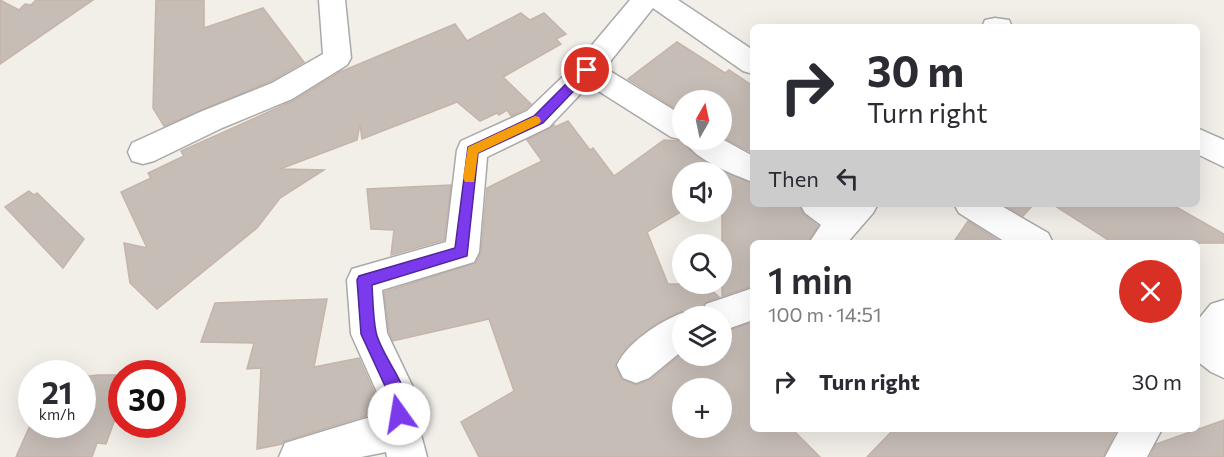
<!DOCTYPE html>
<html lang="en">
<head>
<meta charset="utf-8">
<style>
	body { margin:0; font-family:Commissioner,sans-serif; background:#f2f2f3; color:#2b2b33; height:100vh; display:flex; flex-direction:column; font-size:22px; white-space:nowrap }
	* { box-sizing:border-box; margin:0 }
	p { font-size:20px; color:#7c7c81 }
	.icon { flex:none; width:33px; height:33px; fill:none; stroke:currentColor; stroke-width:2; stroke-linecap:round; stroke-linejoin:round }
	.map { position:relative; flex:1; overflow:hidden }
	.details { position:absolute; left:750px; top:240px; width:450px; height:192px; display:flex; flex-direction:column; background:#fff; border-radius:9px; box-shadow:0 6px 24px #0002 }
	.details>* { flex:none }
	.banner { position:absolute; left:750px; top:24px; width:450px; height:183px; border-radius:9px; box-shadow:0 6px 24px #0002; background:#fff; color:#2b2b33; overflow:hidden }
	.needle { width:39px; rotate:9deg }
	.controls { position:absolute; left:672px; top:90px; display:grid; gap:12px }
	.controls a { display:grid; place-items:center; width:60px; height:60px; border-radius:50%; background:#fff; box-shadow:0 6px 24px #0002; font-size:30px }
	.speed { position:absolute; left:18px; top:360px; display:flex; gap:12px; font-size:30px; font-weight:700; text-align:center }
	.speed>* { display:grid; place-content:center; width:78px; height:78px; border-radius:50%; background:#fff; box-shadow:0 6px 24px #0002; line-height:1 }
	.speed small { font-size:15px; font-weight:400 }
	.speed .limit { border:9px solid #d22; background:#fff; color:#111 }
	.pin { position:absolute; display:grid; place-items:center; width:51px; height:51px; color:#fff; margin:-26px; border:3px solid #fff; border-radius:50%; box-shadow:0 2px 6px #0007 }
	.me { position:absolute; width:66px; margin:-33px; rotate:347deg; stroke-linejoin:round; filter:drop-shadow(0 0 4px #0008) }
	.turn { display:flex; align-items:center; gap:21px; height:126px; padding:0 18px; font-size:27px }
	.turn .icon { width:78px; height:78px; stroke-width:2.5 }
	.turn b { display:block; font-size:42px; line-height:51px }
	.then { display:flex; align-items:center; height:57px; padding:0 18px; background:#0003; gap:12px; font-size:22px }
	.round { display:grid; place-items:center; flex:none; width:63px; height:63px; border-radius:32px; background:#f2f2f3 }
	.head { display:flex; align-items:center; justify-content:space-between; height:102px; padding:0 18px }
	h1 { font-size:36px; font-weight:600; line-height:45px }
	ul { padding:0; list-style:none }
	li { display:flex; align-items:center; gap:18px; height:78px; padding:0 18px }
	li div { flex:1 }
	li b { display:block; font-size:22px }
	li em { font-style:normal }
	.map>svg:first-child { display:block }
	.building { fill:#c7bdb7; stroke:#c5b4aa; stroke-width:1.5; fill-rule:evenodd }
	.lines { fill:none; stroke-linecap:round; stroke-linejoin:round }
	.minor-casing { stroke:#a9a9a9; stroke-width:3 }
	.minor { fill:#fff; fill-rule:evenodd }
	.route { fill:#7c3aed; stroke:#51269a; stroke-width:1.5 }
	.slow { fill:#f59e0b }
</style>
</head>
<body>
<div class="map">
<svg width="1224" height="457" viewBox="0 0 1224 457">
	<rect width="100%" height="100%" fill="#f2eee8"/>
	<g class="building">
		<polygon points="0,0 19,10 25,4 31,5 36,0 93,0 0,64"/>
		<polygon points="156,0 204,0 204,28 263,8 304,62 271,81 164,126 153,108"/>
		<polygon points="521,13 530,20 544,13 566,34 556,39 561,44 503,77 531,104 526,109 511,116 507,110 499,115 497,113 480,121 457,102 362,139 360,124 357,140 280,169 324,170 280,198 257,228 157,309 130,283 124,243 147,248 121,192 151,178 148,173 184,156 181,151 293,101 340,72 455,24 467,41"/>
		<polygon points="677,42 725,73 729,70 753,86 753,153 722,137 722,100 682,100 682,113 628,79"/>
		<path d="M568,121L590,150L593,148L614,176L664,140L680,141L704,162L753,184V204H798L804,215L818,226L807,243H753V286L722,296V172H682V211L647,232L668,284H705L719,297L704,303L699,316H692L681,311L653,326L627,347L615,366L622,380L637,385L650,380L682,354V356H722V333L753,322V429H792L820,457H479L461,422L514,391L489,319L393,341L389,332L384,292L476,263L481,252L487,188L542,161L527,140L554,125L555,127ZM682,388H722V428H682Z"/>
		<polygon points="451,185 444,240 391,255 394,230 371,229 367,189"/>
		<polygon points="29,191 34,195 37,193 84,239 63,268 5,207"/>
		<polygon points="1002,204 1034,204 1023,216"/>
		<polygon points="1052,204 1171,204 1224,234 1224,243 1113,243"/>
		<polygon points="968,221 999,241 998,243 953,243"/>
		<polygon points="327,299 314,367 359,358 374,392 375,413 284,441 282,444 257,449 261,368 247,369 254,343 201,342 215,303"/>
		<polygon points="98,375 122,375 122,400 106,444 97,443 92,457 16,457 32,421 32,424 82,424 82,377"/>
		<polygon points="1224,420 1224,457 1150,457 1156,444"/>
		<polygon points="894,429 1117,429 1103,457 867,457"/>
	</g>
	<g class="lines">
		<g class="minor-casing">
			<g id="minor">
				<polygon points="319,0 345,0 351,58 347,65 292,99 222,128 154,161 143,164 132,161 128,152 132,143 200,112 272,83 323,54"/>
				<path d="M630,0H678L753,50V74L743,71L653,8L605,68L682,115V140L722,139L753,156V182C732,174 695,160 684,140L671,137L589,85L549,127L487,157L479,252L474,262L382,290L387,333L418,398L420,431L427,457H387L386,452L361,457H279L285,443L380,414V399L351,334L347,280L352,269L446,242L457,150L461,141L527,111L577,63Z"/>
				<polygon points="995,18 1009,20 1012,27 982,27 985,20"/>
				<polygon points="1197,128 1224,140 1224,167 1197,154"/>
				<polygon points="800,204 878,204 873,213 847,243 809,243 821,225 805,213"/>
				<polygon points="954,204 998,204 1048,233 1053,243 1007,243 959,213"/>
				<polygon points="753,288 753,320 722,331 722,316 701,316 706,304"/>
				<polygon points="1224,300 1224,378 1211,372 1197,361 1197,321 1211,304"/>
				<path d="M682,313L690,316H682V351L649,378L636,383L623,378L617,365C627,343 659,322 682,313Z"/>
				<polygon points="1120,429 1162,429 1147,457 1105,457"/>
			</g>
		</g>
		<use href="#minor" class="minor"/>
	</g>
	<path class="route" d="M587,66L591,67V73L543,123L478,153L467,256L372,285C373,300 373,317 376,332C382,360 417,391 405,420L399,422L394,420L391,399L361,334L357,280L359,276L455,248L468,147L534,116L583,67Z"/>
	<polygon class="slow" points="535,116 539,117 541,121 539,124 478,153 474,182 465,182 463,178 468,147"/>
</svg>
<div class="controls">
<a><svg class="needle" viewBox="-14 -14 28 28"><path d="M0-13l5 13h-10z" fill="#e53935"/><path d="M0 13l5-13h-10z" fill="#7c7c81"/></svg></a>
<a><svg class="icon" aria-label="sound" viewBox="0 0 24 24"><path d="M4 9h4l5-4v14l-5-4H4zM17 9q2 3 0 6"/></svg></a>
<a><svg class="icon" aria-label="search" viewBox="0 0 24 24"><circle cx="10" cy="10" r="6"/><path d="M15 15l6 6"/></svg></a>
<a><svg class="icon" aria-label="layers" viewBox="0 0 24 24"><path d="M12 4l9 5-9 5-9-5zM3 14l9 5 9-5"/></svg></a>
<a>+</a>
</div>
<div class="speed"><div>21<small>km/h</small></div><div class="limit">30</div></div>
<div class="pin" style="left:587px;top:70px;background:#d93025"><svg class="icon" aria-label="arrive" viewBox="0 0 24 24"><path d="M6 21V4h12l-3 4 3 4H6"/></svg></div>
<svg class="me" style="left:399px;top:414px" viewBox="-20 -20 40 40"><circle r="19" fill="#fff"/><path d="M0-13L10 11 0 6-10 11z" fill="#7c3aed"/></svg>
<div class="banner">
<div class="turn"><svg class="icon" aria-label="right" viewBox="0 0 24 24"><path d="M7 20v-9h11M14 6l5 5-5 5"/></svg><div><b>30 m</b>Turn right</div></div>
<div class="then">Then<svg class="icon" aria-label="left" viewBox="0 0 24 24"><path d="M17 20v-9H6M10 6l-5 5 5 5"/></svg></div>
</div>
<section class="details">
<div class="head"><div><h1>1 min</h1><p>100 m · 14:51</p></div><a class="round" style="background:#d93025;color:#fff"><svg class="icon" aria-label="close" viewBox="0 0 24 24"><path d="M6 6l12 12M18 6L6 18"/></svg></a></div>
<ul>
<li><svg class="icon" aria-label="right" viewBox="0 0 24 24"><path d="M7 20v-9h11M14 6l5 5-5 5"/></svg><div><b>Turn right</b></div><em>30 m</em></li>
</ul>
</section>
</div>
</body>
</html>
